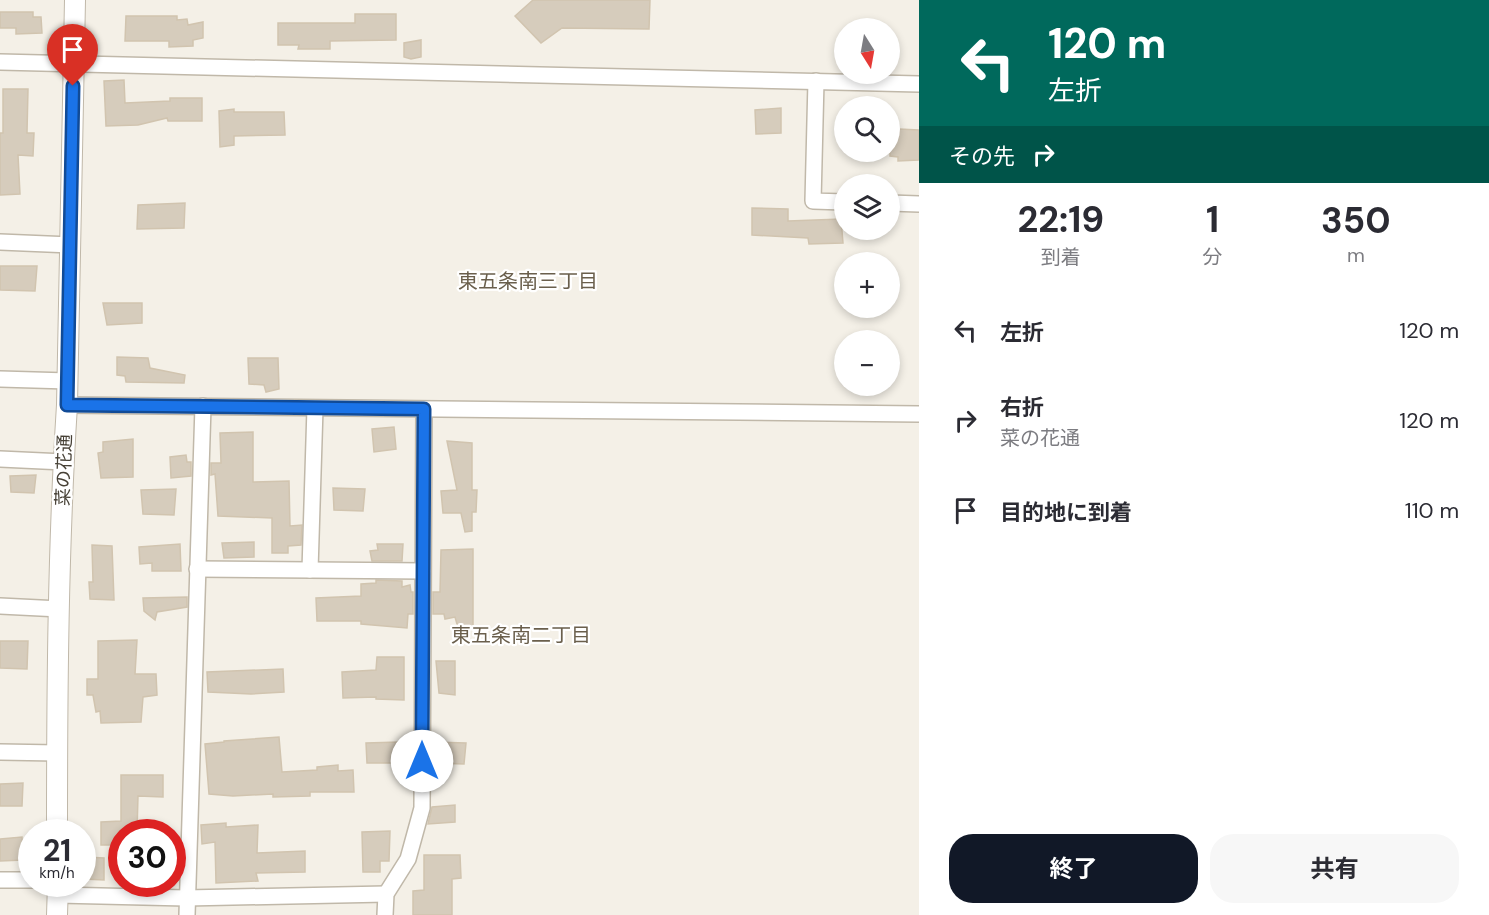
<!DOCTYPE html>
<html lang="ja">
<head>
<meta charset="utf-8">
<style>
	body { margin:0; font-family:"DM Sans","Noto Sans JP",sans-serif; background:#f7f7f7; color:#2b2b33; height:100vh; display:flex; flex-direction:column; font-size:22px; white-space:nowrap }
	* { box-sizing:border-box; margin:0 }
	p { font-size:20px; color:#7c7c81 }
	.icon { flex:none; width:33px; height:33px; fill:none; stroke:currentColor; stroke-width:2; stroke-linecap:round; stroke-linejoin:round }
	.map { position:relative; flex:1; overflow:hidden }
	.panel { display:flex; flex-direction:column; background:#fff; width:570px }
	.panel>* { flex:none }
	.hud { background:#00695c; color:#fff; overflow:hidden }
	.needle { width:39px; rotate:169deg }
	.controls { position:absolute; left:834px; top:18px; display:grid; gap:12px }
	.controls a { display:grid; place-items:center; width:66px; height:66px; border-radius:50%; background:#fff; box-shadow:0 3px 9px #0003; font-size:30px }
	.speed { position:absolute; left:18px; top:819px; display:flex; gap:12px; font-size:30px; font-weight:700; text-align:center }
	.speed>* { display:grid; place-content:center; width:78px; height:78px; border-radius:50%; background:#fff; box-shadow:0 3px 9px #0003; line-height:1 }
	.speed small { font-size:15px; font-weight:400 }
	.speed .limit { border:9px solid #d22; background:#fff; color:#111 }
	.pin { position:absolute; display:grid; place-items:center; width:51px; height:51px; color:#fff; margin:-62px -26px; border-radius:50% 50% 50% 0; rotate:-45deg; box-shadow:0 0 6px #0007 }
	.pin .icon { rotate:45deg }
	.me { position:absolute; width:66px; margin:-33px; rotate:0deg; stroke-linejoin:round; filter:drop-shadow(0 0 4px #0008) }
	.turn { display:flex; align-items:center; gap:21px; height:126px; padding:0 30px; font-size:27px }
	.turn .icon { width:78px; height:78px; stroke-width:2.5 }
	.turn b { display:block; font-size:42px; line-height:51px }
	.then { display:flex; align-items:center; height:57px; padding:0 30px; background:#0003; gap:12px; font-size:22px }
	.eta { display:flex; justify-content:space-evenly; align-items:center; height:102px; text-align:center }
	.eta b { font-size:36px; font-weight:700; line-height:42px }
	.action { display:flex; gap:12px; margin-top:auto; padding:12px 30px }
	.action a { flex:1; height:69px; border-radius:24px; background:#111827; color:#fff; font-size:24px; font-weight:700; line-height:69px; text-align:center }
	.action a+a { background:#f7f7f7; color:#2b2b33 }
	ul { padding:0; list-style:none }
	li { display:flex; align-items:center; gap:18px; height:90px; padding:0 30px }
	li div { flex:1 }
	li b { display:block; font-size:22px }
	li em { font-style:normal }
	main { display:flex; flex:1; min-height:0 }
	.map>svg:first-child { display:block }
	.building { fill:#d6ccbc; stroke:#d1c4af; stroke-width:1.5 }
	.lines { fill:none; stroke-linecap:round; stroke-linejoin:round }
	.minor-casing { stroke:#c0b8a9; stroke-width:18 }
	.tertiary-casing { stroke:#c0b8a9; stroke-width:22 }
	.minor { stroke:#fff; stroke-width:15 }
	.tertiary { stroke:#fff; stroke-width:20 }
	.route-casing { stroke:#114b97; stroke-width:15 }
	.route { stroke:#1a73e8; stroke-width:10 }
	.labels { text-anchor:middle; stroke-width:4.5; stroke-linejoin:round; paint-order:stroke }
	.street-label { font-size:18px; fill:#474136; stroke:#fff }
	.neighbourhood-label { font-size:20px; fill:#6a5f4c; stroke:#fff }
</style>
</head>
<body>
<main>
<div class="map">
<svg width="919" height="915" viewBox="0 0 919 915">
	<rect width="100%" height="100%" fill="#f4f0e7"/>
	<g class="building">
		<polygon points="533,0 650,0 649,29 562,28 541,43 515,16"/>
		<polygon points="0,12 33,12 33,17 41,17 42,33 16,34 16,28 0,28"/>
		<polygon points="355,14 396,14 396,40 330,41 330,49 298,49 299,45 278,45 278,23 355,23"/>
		<polygon points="126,16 177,16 177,20 187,19 188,25 203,22 203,38 193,40 193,46 169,47 169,41 125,41"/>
		<polygon points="421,40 421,57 411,59 404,57 404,43"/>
		<polygon points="124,80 125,103 170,101 170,98 202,98 202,121 168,121 167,118 138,125 106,126 104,81"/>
		<polygon points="3,89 28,89 27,133 34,133 33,156 18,155 20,194 0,195 0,133 3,133"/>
		<polygon points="781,108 781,133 756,134 755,110"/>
		<polygon points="234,109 234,112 284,112 285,135 234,136 234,145 220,147 219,111"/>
		<polygon points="899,129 919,130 919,160 898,161 898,157 890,156 890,133 899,133"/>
		<polygon points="185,203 184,228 137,229 138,205"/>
		<polygon points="752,208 788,209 788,221 841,219 843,243 809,244 808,238 752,235"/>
		<polygon points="0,266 37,266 35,291 0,290"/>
		<polygon points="103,303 142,303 142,323 107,325"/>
		<polygon points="117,357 148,358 150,368 185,375 184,383 126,382 125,376 117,375"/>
		<polygon points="248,358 278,358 279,389 266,392 264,385 249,384"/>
		<polygon points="394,427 396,449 374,452 372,429"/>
		<polygon points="253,432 253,482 289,481 290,526 302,525 301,545 288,546 288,553 272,553 272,518 218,516 215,474 211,475 211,463 221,463 220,433"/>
		<polygon points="133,439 133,477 101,478 98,453 103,452 103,442"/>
		<polygon points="447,441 472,443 472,490 477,490 476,512 472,512 472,531 465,532 461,513 443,513 441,491 457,490"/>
		<polygon points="186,455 187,462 191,462 191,476 171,478 170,457"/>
		<polygon points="36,475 34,493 11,492 10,476"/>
		<polygon points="333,488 365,489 363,511 334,510"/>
		<polygon points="176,489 174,515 143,514 141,490"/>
		<polygon points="254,542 254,557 224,558 222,543"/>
		<polygon points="180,544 181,571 152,571 152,563 140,564 139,547"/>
		<polygon points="377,544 403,544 402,561 372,561 370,551 378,550"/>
		<polygon points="92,545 112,546 114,600 90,599 89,582 93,582"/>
		<polygon points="473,549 473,627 457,624 455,617 445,619 444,614 433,614 433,592 440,592 441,550"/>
		<polygon points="376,580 402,581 402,587 410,585 411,592 413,592 413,614 408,614 407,628 361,624 361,621 317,621 316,598 361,596 361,584 376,583"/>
		<polygon points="187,597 187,607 157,612 155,620 144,611 143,598"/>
		<polygon points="137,640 135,674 156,674 157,695 143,697 141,722 101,723 100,711 96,712 93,695 87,695 87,679 98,679 98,641"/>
		<polygon points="0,641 28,641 27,669 0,668"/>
		<polygon points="377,657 404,657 404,700 376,699 376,697 343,698 342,672 376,670"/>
		<polygon points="436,661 455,661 455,695 439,693"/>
		<polygon points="283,669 284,692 251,694 208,692 207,672"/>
		<polygon points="279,737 282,772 317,770 317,767 338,765 338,771 353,770 354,792 310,792 310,796 273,797 273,794 233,796 209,794 205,744 224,742 224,741"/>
		<polygon points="399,742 398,763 367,763 366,743"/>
		<polygon points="432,742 466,743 464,764 432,763"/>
		<polygon points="121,775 163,775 163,797 138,796 137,832 122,832 122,845 101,845 101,822 121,821"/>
		<polygon points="23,783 22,806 0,806 0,784"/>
		<polygon points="455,805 455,822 428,824 432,807"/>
		<polygon points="226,823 226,827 258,825 257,853 305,851 305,872 256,873 258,881 216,883 215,842 202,844 201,825"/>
		<polygon points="390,831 389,861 380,861 380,872 363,872 362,832"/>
		<polygon points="22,837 23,860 0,861 0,839"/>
		<polygon points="424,855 460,855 461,878 452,879 452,915 413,915 413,891 424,890"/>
		<polygon points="84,857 104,858 104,880 84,879"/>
	</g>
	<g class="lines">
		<g class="minor-casing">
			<g id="minor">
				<polyline points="0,62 919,84"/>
				<polyline points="816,81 813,201 844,202"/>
				<polyline points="890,203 919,204"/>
				<polyline points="0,242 71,245"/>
				<polyline points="0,379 68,381"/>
				<polyline points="67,405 919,414"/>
				<polyline points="0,459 64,462"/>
				<polyline points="197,569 423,571"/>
				<polyline points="310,570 315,408"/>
				<polyline points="0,606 60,609"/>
				<polyline points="0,752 57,753"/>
				<polyline points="0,880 32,880"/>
				<polyline points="58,895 186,898 386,894"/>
				<polyline points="187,915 203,406"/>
				<polyline points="385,915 386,894 408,859 422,808 424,409"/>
			</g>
		</g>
		<g class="tertiary-casing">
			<g id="tertiary">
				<path d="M57,832C57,690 58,547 67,405L75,0"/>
				<polyline points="57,915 58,884"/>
			</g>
		</g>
		<use href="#minor" class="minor"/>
		<use href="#tertiary" class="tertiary"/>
	</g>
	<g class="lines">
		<g class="route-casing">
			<polyline id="route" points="73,86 67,405 424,409 422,761"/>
		</g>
		<use href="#route" class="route"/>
	</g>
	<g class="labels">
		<g class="street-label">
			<text transform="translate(64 470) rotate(-88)" y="6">菜の花通</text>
		</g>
		<g class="neighbourhood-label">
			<text x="528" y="288">東五条南三丁目</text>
			<text x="521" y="642">東五条南二丁目</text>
		</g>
	</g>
</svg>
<div class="controls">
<a><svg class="needle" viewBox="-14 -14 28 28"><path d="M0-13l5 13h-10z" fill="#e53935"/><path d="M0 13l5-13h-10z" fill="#7c7c81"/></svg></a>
<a><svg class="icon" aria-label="search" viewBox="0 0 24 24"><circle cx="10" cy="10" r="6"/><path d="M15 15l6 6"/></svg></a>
<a><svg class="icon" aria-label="layers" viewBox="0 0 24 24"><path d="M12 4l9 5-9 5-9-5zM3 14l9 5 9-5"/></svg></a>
<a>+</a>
<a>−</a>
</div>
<div class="speed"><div>21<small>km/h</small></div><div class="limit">30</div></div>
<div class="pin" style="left:73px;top:86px;background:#d93025"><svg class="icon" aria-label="arrive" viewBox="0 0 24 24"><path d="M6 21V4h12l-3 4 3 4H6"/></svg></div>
<svg class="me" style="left:422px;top:761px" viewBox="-20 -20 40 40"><circle r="19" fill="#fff"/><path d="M0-13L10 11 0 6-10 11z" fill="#1a73e8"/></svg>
</div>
<section class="panel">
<div class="hud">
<div class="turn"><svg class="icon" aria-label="left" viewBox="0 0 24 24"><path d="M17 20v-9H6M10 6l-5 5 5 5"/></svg><div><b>120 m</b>左折</div></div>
<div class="then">その先<svg class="icon" aria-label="right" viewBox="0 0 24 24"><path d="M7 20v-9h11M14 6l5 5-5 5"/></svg></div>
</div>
<div class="eta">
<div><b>22:19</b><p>到着</p></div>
<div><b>1</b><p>分</p></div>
<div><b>350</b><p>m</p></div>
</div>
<ul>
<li><svg class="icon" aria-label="left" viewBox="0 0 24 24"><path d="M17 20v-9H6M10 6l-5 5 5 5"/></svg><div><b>左折</b></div><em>120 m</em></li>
<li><svg class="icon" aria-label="right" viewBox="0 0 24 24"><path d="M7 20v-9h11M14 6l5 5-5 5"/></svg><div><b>右折</b><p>菜の花通</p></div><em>120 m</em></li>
<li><svg class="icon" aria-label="arrive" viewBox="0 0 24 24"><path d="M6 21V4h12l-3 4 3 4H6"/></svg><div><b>目的地に到着</b></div><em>110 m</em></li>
</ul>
<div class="action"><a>終了</a><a>共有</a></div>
</section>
</main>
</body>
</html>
